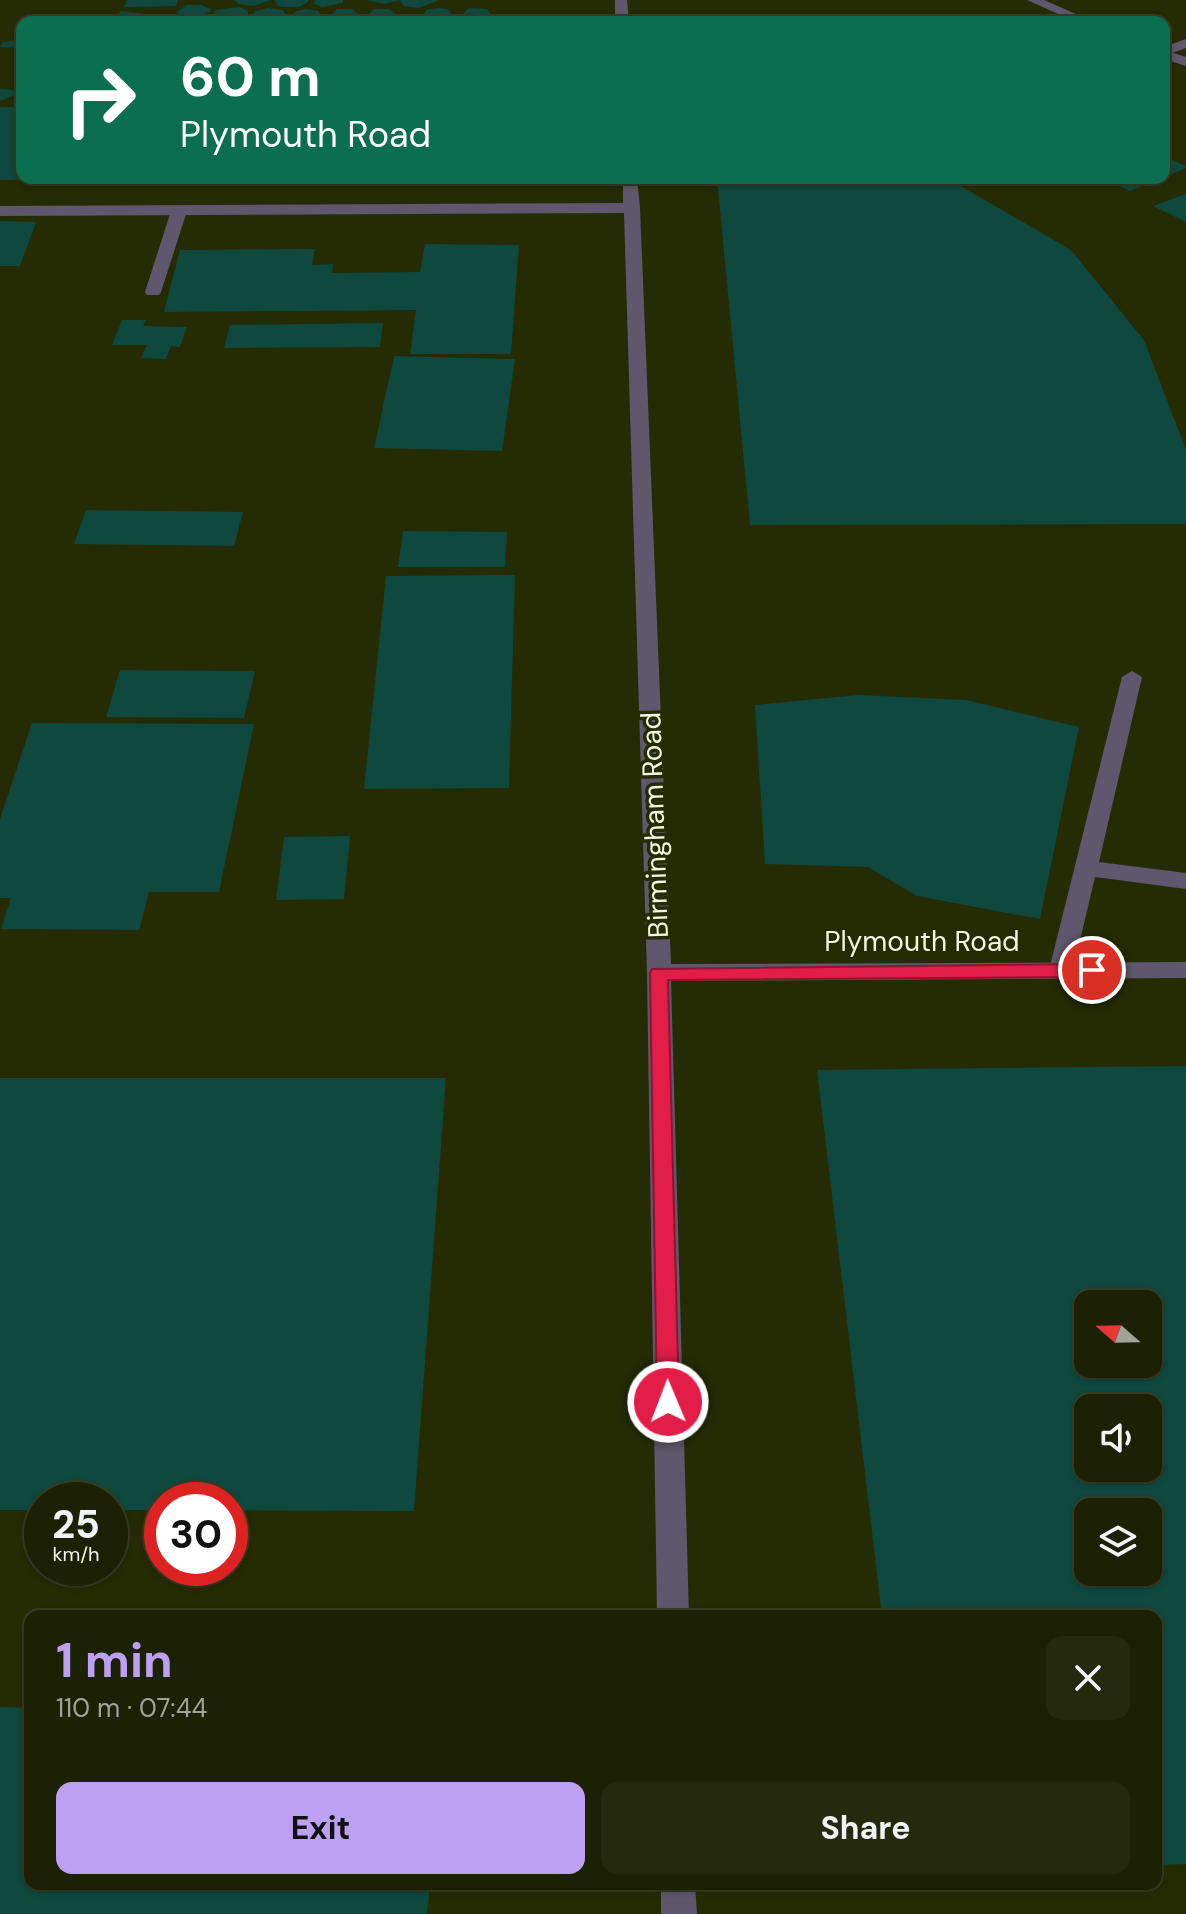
<!DOCTYPE html>
<html lang="en">
<head>
<meta charset="utf-8">
<style>
	body { margin:0; font-family:"DM Sans",sans-serif; background:#25290d; color:#f1f3f6; height:100vh; display:flex; flex-direction:column; font-size:30px; white-space:nowrap }
	* { box-sizing:border-box; margin:0 }
	p { font-size:26px; color:#a0a39a }
	.icon { flex:none; width:44px; height:44px; fill:none; stroke:currentColor; stroke-width:2; stroke-linecap:round; stroke-linejoin:round }
	.map { position:relative; flex:1; overflow:hidden }
	.side { position:absolute; left:24px; top:1610px; width:1138px; height:280px; display:flex; flex-direction:column; background:#1c2103; border-radius:16px; box-shadow:0 2px 6px #0004,0 0 0 2px #3a3e25 }
	.side>* { flex:none }
	.hud { position:absolute; left:16px; top:16px; width:1154px; height:168px; border-radius:16px; box-shadow:0 2px 6px #0004,0 0 0 2px #3a3e25; background:#0b6e4f; color:#fff; overflow:hidden }
	.needle { width:52px; rotate:290deg }
	.tools { position:absolute; left:1074px; top:1290px; display:grid; gap:16px }
	.tools a { display:grid; place-items:center; width:88px; height:88px; border-radius:16px; background:#1c2103; box-shadow:0 2px 6px #0004,0 0 0 2px #3a3e25; font-size:40px }
	.speed { position:absolute; left:24px; top:1482px; display:flex; gap:16px; font-size:40px; font-weight:700; text-align:center }
	.speed>* { display:grid; place-content:center; width:104px; height:104px; border-radius:50%; background:#1c2103; box-shadow:0 2px 6px #0004,0 0 0 2px #3a3e25; line-height:1 }
	.speed small { font-size:20px; font-weight:400 }
	.speed .limit { border:12px solid #d22; background:#fff; color:#111 }
	.pin { position:absolute; display:grid; place-items:center; width:68px; height:68px; color:#fff; margin:-34px; border:4px solid #fff; border-radius:50%; box-shadow:0 2px 8px #0007 }
	.me { position:absolute; width:88px; margin:-44px; rotate:359deg; stroke-linejoin:round; filter:drop-shadow(0 0 6px #0008) }
	.turn { display:flex; align-items:center; gap:28px; height:168px; padding:0 32px; font-size:36px }
	.turn .icon { width:104px; height:104px; stroke-width:2.5 }
	.turn b { display:block; font-size:56px; line-height:68px }
	.round { display:grid; place-items:center; flex:none; width:84px; height:84px; border-radius:16px; background:#25290d }
	.headline { display:flex; align-items:center; justify-content:space-between; height:136px; padding:0 32px }
	h1 { font-size:48px; font-weight:700; line-height:60px; color:#bca0f2 }
	.primary-button { display:flex; gap:16px; margin-top:auto; padding:16px 32px }
	.primary-button a { flex:1; height:92px; border-radius:16px; background:#bca0f2; color:#111; font-size:32px; font-weight:700; line-height:92px; text-align:center }
	.primary-button a+a { background:#25290d; color:#f1f3f6 }
	.map>svg:first-child { display:block }
	.building { fill:#0e483e; fill-rule:evenodd }
	.lines { fill:none; stroke-linecap:round; stroke-linejoin:round }
	.lane { fill:#5e576d; fill-rule:evenodd }
	.street { fill:#5e576d; fill-rule:evenodd }
	.route { fill:#e11d48; stroke:#92132f; stroke-width:2 }
	.labels { text-anchor:middle; stroke-width:7; stroke-linejoin:round; paint-order:stroke }
	.street-label { font-size:28px; fill:#f2f7e1; stroke:#252c04 }
</style>
</head>
<body>
<div class="map">
<svg width="1186" height="1914" viewBox="0 0 1186 1914">
	<rect width="100%" height="100%" fill="#252c04"/>
	<g class="building">
		<polygon points="127,0 178,0 176,6 124,7"/>
		<polygon points="234,0 271,0 253,6 239,4"/>
		<polygon points="274,0 308,0 308,2 299,7 284,7 278,6"/>
		<polygon points="315,0 343,0 343,3 322,7 314,4"/>
		<polygon points="366,0 439,0 419,8 404,6 400,0 384,4"/>
		<polygon points="186,5 201,5 211,9 210,12 192,18 176,13"/>
		<polygon points="239,7 248,11 248,14 230,20 213,16 216,10"/>
		<polygon points="268,8 283,10 286,16 268,22 251,17 255,11"/>
		<polygon points="437,8 448,9 452,14 438,19 423,15 426,10"/>
		<polygon points="469,8 487,9 490,14 477,19 462,15"/>
		<polygon points="306,9 318,11 321,16 306,21 291,17 294,12"/>
		<polygon points="337,9 352,9 361,16 345,21 329,17"/>
		<polygon points="374,9 389,9 399,16 382,21 365,17"/>
		<polygon points="121,11 198,20 198,22 111,22"/>
		<polygon points="17,40 22,42 20,47 0,47 3,42"/>
		<polygon points="0,89 13,90 15,95 0,101"/>
		<rect x="0" y="107" width="22" height="73"/>
		<polygon points="1164,157 1186,166 1186,168 1164,177"/>
		<polygon points="129,178 495,178 495,184 127,186"/>
		<polygon points="717,178 947,178 1071,250 1144,340 1186,450 1186,524 750,525"/>
		<polygon points="1102,178 1162,178 1130,191"/>
		<polygon points="1186,194 1186,222 1153,206"/>
		<polygon points="0,221 36,222 20,266 0,266"/>
		<polygon points="425,244 519,245 511,354 410,354 416,310 164,312 180,250 315,249 312,265 333,264 332,273 420,272"/>
		<polygon points="122,320 146,320 143,326 187,327 180,347 171,346 166,359 141,358 147,345 112,345"/>
		<polygon points="383,323 380,347 224,348 230,325"/>
		<polygon points="394,356 515,359 502,451 374,448"/>
		<polygon points="86,510 243,512 234,546 74,544"/>
		<polygon points="403,531 507,532 505,567 398,567"/>
		<polygon points="515,575 509,788 364,789 386,576"/>
		<polygon points="120,670 255,671 244,718 106,717"/>
		<polygon points="859,695 966,700 1079,727 1040,919 917,896 868,867 765,864 755,705"/>
		<polygon points="32,723 254,724 219,892 149,892 139,930 1,929 11,898 0,898 0,819"/>
		<polygon points="350,836 344,899 276,900 284,837"/>
		<path d="M1186,1066V1864L1156,1865V1616H882L817,1070ZM1088,1304H1148V1364H1088ZM1088,1408H1148V1468H1088ZM1088,1512H1148V1572H1088Z"/>
		<polygon points="0,1078 446,1078 414,1511 230,1510 230,1500 162,1500 162,1510 110,1510 110,1500 42,1500 42,1510 0,1510"/>
		<polygon points="0,1707 30,1708 30,1884 430,1884 427,1914 0,1914"/>
	</g>
	<g class="lines">
		<g class="lane">
			<polygon points="1186,39 1186,48 1164,56 1164,47"/>
			<polygon points="179,206 187,211 161,292 159,295 147,295 145,292 171,211"/>
			<polygon points="1132,671 1142,677 1099,862 1186,873 1186,889 1095,877 1073,970 1070,976 1061,978 1052,976 1049,970 1122,677"/>
		</g>
		<g class="street">
			<polygon points="615,0 627,0 629,22 615,22"/>
			<polygon points="1027,0 1044,0 1094,22 1076,22"/>
			<polygon points="1164,50 1186,57 1186,66 1164,59"/>
			<polygon points="623,178 637,178 640,208 671,964 1186,962 1186,978 671,981 689,1616 657,1616 647,973 624,213 0,216 0,206 623,203"/>
			<polygon points="661,1884 695,1884 697,1914 661,1914"/>
		</g>
	</g>
	<polygon class="route" points="1092,964 1101,970 1092,977 668,980 679,1402 676,1408 668,1411 660,1408 657,1402 650,973 652,969"/>
	<g class="labels">
		<g class="street-label">
			<text transform="translate(654 825) rotate(-92)" y="10">Birmingham Road</text>
			<text x="922" y="951">Plymouth Road</text>
		</g>
	</g>
</svg>
<div class="tools">
<a><svg class="needle" viewBox="-14 -14 28 28"><path d="M0-13l5 13h-10z" fill="#e53935"/><path d="M0 13l5-13h-10z" fill="#a0a39a"/></svg></a>
<a><svg class="icon" aria-label="sound" viewBox="0 0 24 24"><path d="M4 9h4l5-4v14l-5-4H4zM17 9q2 3 0 6"/></svg></a>
<a><svg class="icon" aria-label="layers" viewBox="0 0 24 24"><path d="M12 4l9 5-9 5-9-5zM3 14l9 5 9-5"/></svg></a>
</div>
<div class="speed"><div>25<small>km/h</small></div><div class="limit">30</div></div>
<div class="pin" style="left:1092px;top:970px;background:#d93025"><svg class="icon" aria-label="arrive" viewBox="0 0 24 24"><path d="M6 21V4h12l-3 4 3 4H6"/></svg></div>
<svg class="me" style="left:668px;top:1402px" viewBox="-20 -20 40 40"><circle r="17" fill="#e11d48" stroke="#fff" stroke-width="3"/><path d="M0-11L8 9 0 5-8 9z" fill="#fff"/></svg>
<div class="hud">
<div class="turn"><svg class="icon" aria-label="right" viewBox="0 0 24 24"><path d="M7 20v-9h11M14 6l5 5-5 5"/></svg><div><b>60 m</b>Plymouth Road</div></div>
</div>
<section class="side">
<div class="headline"><div><h1>1 min</h1><p>110 m · 07:44</p></div><a class="round"><svg class="icon" aria-label="close" viewBox="0 0 24 24"><path d="M6 6l12 12M18 6L6 18"/></svg></a></div>
<div class="primary-button"><a>Exit</a><a>Share</a></div>
</section>
</div>
</body>
</html>
